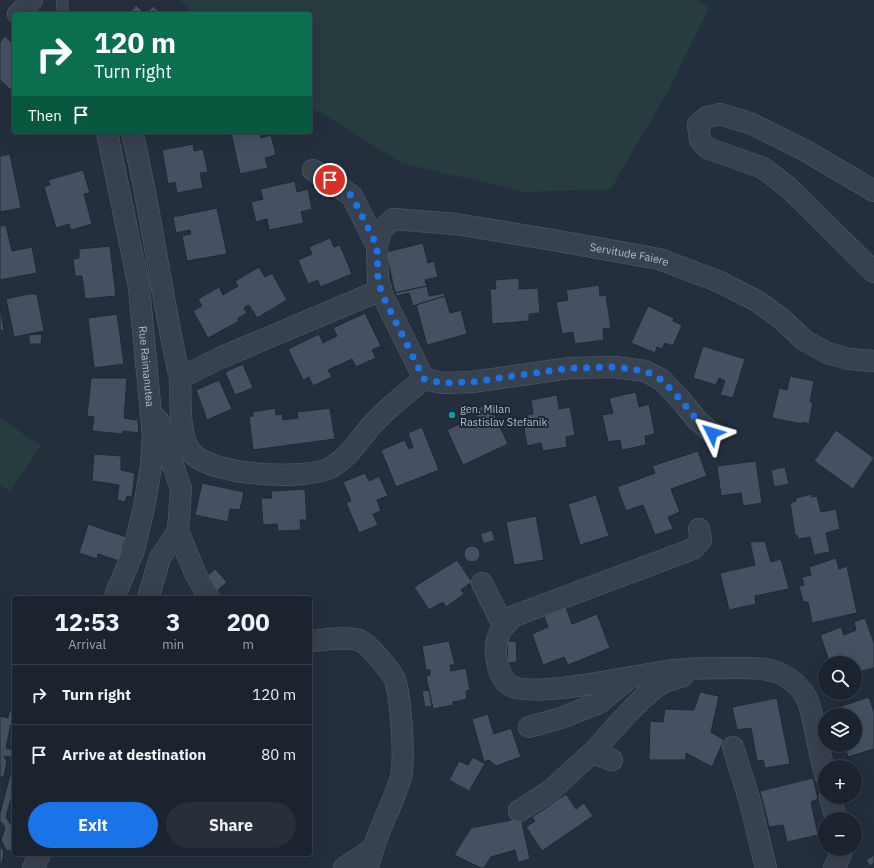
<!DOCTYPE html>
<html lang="en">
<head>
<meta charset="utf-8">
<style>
	body { margin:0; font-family:"IBM Plex Sans",sans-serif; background:#282f3a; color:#f1f3f6; height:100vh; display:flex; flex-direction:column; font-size:15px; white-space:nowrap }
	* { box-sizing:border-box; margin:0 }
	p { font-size:13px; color:#a0a4aa }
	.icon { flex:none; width:22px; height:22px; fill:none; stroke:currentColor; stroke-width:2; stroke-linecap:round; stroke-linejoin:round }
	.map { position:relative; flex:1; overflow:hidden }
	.panel { position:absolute; left:12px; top:596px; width:300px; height:260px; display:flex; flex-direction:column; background:#1b232e; border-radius:4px; box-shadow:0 4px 16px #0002,0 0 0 1px #39404a }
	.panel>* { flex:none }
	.top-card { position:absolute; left:12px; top:12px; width:300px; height:122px; border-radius:4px; box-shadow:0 4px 16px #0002,0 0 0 1px #39404a; background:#0b6e4f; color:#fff; overflow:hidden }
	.tools { position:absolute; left:818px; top:656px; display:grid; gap:8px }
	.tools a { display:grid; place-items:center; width:44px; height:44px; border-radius:50%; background:#1b232e; box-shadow:0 4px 16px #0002,0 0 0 1px #39404a; font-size:20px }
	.pin { position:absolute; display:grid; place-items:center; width:34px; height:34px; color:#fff; margin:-17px; border:2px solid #fff; border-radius:50%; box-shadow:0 1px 4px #0007 }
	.me { position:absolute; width:44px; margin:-22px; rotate:310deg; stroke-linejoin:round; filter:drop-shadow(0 0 3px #0008) }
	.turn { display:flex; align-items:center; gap:14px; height:84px; padding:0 16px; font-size:18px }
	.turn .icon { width:52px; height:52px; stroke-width:2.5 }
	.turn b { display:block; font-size:28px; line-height:34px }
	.then { display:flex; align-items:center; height:38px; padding:0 16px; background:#0003; gap:8px; font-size:15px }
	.eta { display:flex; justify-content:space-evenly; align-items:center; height:68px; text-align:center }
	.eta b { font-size:24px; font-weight:800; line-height:28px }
	.button { display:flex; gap:8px; margin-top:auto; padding:8px 16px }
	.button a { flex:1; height:46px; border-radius:24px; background:#1a73e8; color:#fff; font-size:16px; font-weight:800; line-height:46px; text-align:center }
	.button a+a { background:#282f3a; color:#f1f3f6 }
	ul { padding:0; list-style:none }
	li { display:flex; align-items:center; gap:12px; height:60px; padding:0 16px; border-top:1px solid #39404a }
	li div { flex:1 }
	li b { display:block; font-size:15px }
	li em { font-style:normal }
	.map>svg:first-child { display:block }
	.green { fill:#263c3f }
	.building { fill:#455162; stroke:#1f2835 }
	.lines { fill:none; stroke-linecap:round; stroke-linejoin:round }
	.service-casing { stroke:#565f6c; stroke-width:12 }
	.minor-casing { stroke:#565f6c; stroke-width:22 }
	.service { stroke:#38414e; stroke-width:11 }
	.minor { stroke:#38414e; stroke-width:21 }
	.route { stroke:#1a73e8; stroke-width:7; stroke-dasharray:0 12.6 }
	.culture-dot { fill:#0f9aa8; stroke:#1d2633; stroke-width:1.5 }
	.labels { text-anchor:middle; stroke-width:4; stroke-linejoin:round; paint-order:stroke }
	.street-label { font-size:11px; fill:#b4bcc9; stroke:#1d2633 }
	.poi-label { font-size:11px; fill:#b4bcc9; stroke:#1d2633; text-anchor:start }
</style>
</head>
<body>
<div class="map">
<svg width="874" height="868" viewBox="0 0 874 868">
	<rect width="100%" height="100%" fill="#242f3e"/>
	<g class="green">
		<polygon points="179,0 696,0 709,8 669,89 611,189 524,192 402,163 310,106 310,14 194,14"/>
		<polygon points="0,418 41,446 10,491 0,485"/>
	</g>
	<g class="building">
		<polygon points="136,5 145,14 128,14"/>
		<polygon points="153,6 162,14 146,14"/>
		<polygon points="5,36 14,45 14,93 0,80 0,42"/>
		<polygon points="235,132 260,132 261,138 271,135 276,155 265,158 268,168 240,174 231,133"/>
		<polygon points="193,144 194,151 203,149 208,172 200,173 203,188 177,193 175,182 168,184 162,150"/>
		<polygon points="10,154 21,208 0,212 0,156"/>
		<polygon points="83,170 90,193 84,194 92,224 71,230 69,224 56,228 44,187 50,185 48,180"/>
		<polygon points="295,181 297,192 308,189 312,209 301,212 304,223 269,230 267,219 256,222 251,202 263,199 260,189"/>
		<polygon points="217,208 227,254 187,261 182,236 191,234 190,230 176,233 173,217"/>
		<polygon points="6,225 12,251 32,247 37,273 0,280 0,226"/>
		<polygon points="330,238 334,247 340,245 352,274 320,287 318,280 308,284 298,260 312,254 309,247"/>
		<polygon points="423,243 428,263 434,261 438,277 425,280 427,286 395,293 386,252"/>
		<polygon points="110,246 116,296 85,299 82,276 75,276 73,259 79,258 79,249"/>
		<polygon points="259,267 265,277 272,273 287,300 257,318 249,305 244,308 247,313 238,318 239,321 208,338 193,311 202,306 198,299 219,287 223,295 238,286 235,281"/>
		<polygon points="519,278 519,289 538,288 540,313 529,314 529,321 492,324 490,289 496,289 495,280"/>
		<polygon points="599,285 600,296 606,295 611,328 603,329 604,340 575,344 573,332 562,334 556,302 568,300 566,290"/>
		<polygon points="427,286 429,296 445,293 445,296 413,306 409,293 397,296 395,293"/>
		<polygon points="28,294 37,294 44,331 14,337 6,299"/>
		<polygon points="445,296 450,313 461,310 467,334 427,345 416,305"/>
		<polygon points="0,306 4,330 0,331"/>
		<polygon points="648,306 674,318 673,321 682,325 673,346 665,343 662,349 657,347 655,353 631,343"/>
		<polygon points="365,313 381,346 372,350 376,358 356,367 352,359 328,370 332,377 313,386 309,377 303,380 288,349 319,334 323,343 337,336 333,328"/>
		<polygon points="117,314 124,364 94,368 88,318"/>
		<polygon points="42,334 41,344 29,344 29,335"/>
		<polygon points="703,346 745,359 733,398 720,395 725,381 719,378 716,385 693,378"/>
		<polygon points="243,364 253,388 235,395 225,372"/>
		<polygon points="790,376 814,381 810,402 813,402 809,424 802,422 802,424 772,418 779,388 787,390"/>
		<polygon points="91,378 127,378 124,418 138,420 139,433 123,431 122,434 92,431 94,417 87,416"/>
		<polygon points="219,380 232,409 207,420 196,390"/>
		<polygon points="636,392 639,407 649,404 655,434 645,436 646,445 622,450 620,440 608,442 602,415 613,413 609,398"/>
		<polygon points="557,395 559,409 570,407 575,435 566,437 567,447 543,451 541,443 527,446 522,416 533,414 531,400"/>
		<polygon points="489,403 508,444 463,465 447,430 472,418 476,425 480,423 474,410"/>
		<polygon points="275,408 276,415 282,414 283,420 298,418 297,412 330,408 335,439 253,450 249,417 253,416 253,412"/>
		<polygon points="422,427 439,470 396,487 381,450 405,440 409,449 413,447 408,433"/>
		<polygon points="836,430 874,458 853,489 814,461"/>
		<polygon points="698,451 707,476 671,489 680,512 668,517 673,529 655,535 643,505 626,511 617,487 655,473 652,466"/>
		<polygon points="94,454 121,456 121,470 135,473 132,497 127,496 125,502 117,500 119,485 92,481"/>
		<polygon points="756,461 762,503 743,506 741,493 721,496 717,466"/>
		<polygon points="785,467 789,484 774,487 771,470"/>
		<polygon points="365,473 369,481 379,476 388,496 377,500 381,511 373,514 378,525 359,533 346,503 351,501 343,482"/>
		<polygon points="202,483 244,492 240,510 230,509 228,522 195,515"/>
		<polygon points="305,489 307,520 300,520 301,530 278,531 277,524 263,525 261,498 272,498 271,491"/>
		<polygon points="812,494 812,497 817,496 821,512 836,509 840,529 826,533 830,552 814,555 810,537 798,539 797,535 795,535 790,503 796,501 796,498"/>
		<polygon points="596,495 609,536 580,545 568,504"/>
		<polygon points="536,516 544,560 514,565 506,522"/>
		<polygon points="88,524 126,537 119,561 98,554 97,559 79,553"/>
		<polygon points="492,530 495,540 484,544 480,534"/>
		<polygon points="765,541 771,562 781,559 789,589 755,596 756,604 729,610 720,573 755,565 750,542"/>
		<circle cx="472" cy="554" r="8"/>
		<polygon points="836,558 839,569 847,566 857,613 812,623 808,602 803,602 799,586 804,585 802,577 811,575 809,567"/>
		<polygon points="457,560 472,582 461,590 464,594 446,607 443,602 429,610 414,587"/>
		<polygon points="215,569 227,582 217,591 205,578"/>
		<polygon points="566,607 572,624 597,614 610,648 568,665 564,657 543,665 532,634 548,627 544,616"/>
		<polygon points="865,618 874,643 874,668 855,673 855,663 830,663 820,635 841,627 844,635 856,630 854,622"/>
		<polygon points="449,641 455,665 450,665 451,671 466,668 470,690 466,691 467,699 453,702 453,705 433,709 426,676 430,675 430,670 426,670 422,646"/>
		<polygon points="507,641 516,641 517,662 508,663"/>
		<polygon points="429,690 432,706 425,707 422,691"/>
		<polygon points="700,692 719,696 711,732 724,740 712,767 686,753 686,760 649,760 650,721 663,722 665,709 694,710"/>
		<polygon points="869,697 874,712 874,749 848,757 844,745 855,745 855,715 835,715 833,709"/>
		<polygon points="777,698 790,764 765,768 763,760 757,761 751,728 737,730 732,707"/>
		<polygon points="14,709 14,725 11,724 6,748 14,750 14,758 4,756 7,762 4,776 0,778 0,716 8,718 9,712"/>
		<polygon points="14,709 14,725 11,724 6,748 14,750 14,758 4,756 7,762 4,776 0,778 0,716 8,718 9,712"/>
		<polygon points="488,714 494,734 511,728 521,757 496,766 489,760 484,762 472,719"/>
		<polygon points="473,757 485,764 469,791 449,780 459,761 468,765"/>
		<polygon points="14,760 14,789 6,817 11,825 14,824 14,852 6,850 1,840 5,828 1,822 0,823 0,813"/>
		<polygon points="14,760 14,789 6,817 11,825 14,824 14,852 6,850 1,840 5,828 1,822 0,823 0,813"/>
		<polygon points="813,778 818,799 811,802 818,835 787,842 783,825 769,827 760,791"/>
		<polygon points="566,794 576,809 584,803 593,816 542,851 526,827 535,821 532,817"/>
		<polygon points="521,818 530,859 518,862 515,850 491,857 484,868 481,868 454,855 471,828"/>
		<polygon points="0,845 4,852 2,863 0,864"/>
		<polygon points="0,845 4,852 2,863 0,864"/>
		<polygon points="874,855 874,863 870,866 866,860"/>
	</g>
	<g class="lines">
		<g class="service-casing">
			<polyline id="service" points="62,0 63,14"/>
		</g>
		<g class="minor-casing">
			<g id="minor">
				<polyline points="18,14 32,0"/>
				<path id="s1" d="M107,132L139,287L153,436L151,467L144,507L134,550L114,598"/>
				<path d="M132,132C152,213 161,297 180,378L220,358L381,290"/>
				<polyline points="313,170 352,196 377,246 378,281 383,296 424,379"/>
				<polyline points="874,191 806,151 752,124 720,114 707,117 698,125 700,140 707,148 763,168 789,188 874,272"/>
				<path id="s2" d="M377,246L381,230L393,219L456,224L553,240L659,259L720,282L757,301L783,320L804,340L827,353L849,359L874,361"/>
				<path d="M180,378C181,398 178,436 191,452C210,476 307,481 332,467C355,453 360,435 378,419C392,404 408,392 424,379"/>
				<polyline points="424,379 443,383 472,382 570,368 615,367 645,371 662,380 680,399 697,420 712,433"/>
				<polyline points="158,420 181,489 178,531 195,573 209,598"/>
				<path d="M699,529L701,540L693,549L514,616C501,627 495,637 496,655C498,667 500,680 511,686C537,699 643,673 676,670C695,668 714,668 733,668C748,668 767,667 781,674C811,689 811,710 817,739C819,751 822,762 825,774"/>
				<polyline points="482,583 503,625"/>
				<polyline points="148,598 160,558 178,531"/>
				<path d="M310,641C325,640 344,636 359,640C368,643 391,671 395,680C401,697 405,759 401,777C392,808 374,836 368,868"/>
				<polyline points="529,727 561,718 599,703 631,677"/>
				<polyline points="733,747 750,802 766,868"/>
				<path d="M612,760L600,756L597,748C611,731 644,694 662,683C668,680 676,679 683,676"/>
				<polyline points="830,797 836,819"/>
				<polyline points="519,811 550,791 597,748"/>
				<polyline points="33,868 40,854"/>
				<polyline points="344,868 371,850"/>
				<polyline points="834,868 841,854 841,849"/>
			</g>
		</g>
		<use href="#service" class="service"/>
		<use href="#minor" class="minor"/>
	</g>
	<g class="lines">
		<polyline class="route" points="330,180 352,196 377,246 378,281 383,296 424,379 443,383 472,382 570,368 615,367 645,371 662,380 680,399 697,420 712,433"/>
	</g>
	<circle class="culture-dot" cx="452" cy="415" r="4"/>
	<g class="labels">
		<g class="street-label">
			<text dy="4" stroke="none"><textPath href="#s2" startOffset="272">Servitude Faiere</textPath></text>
			<text dy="4" stroke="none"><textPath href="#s1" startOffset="238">Rue Raimanutea</textPath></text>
		</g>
		<g class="poi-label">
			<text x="460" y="413">gen. Milan<tspan x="460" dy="13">Rastislav Stefanik</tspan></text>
		</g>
	</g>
</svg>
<div class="tools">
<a><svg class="icon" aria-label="search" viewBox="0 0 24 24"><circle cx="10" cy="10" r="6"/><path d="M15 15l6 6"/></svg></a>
<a><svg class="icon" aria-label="layers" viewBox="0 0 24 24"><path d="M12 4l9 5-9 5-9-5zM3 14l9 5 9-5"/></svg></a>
<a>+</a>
<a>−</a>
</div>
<div class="pin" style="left:330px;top:180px;background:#d93025"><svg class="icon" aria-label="arrive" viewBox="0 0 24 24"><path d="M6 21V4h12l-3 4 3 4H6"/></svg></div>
<svg class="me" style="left:712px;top:433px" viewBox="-20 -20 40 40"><path d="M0-17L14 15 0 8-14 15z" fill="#1a73e8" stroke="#fff" stroke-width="4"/></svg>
<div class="top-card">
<div class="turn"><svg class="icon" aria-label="right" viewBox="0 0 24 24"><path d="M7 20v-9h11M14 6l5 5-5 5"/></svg><div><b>120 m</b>Turn right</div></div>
<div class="then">Then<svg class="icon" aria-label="arrive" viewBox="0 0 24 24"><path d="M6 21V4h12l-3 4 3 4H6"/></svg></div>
</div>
<section class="panel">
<div class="eta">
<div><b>12:53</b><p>Arrival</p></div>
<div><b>3</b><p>min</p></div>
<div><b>200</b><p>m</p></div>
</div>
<ul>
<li><svg class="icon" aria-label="right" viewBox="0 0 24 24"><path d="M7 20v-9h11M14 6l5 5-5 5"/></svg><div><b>Turn right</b></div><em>120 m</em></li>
<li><svg class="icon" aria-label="arrive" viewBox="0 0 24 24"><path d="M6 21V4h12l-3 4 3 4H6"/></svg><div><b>Arrive at destination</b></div><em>80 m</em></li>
</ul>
<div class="button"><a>Exit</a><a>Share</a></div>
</section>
</div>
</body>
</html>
